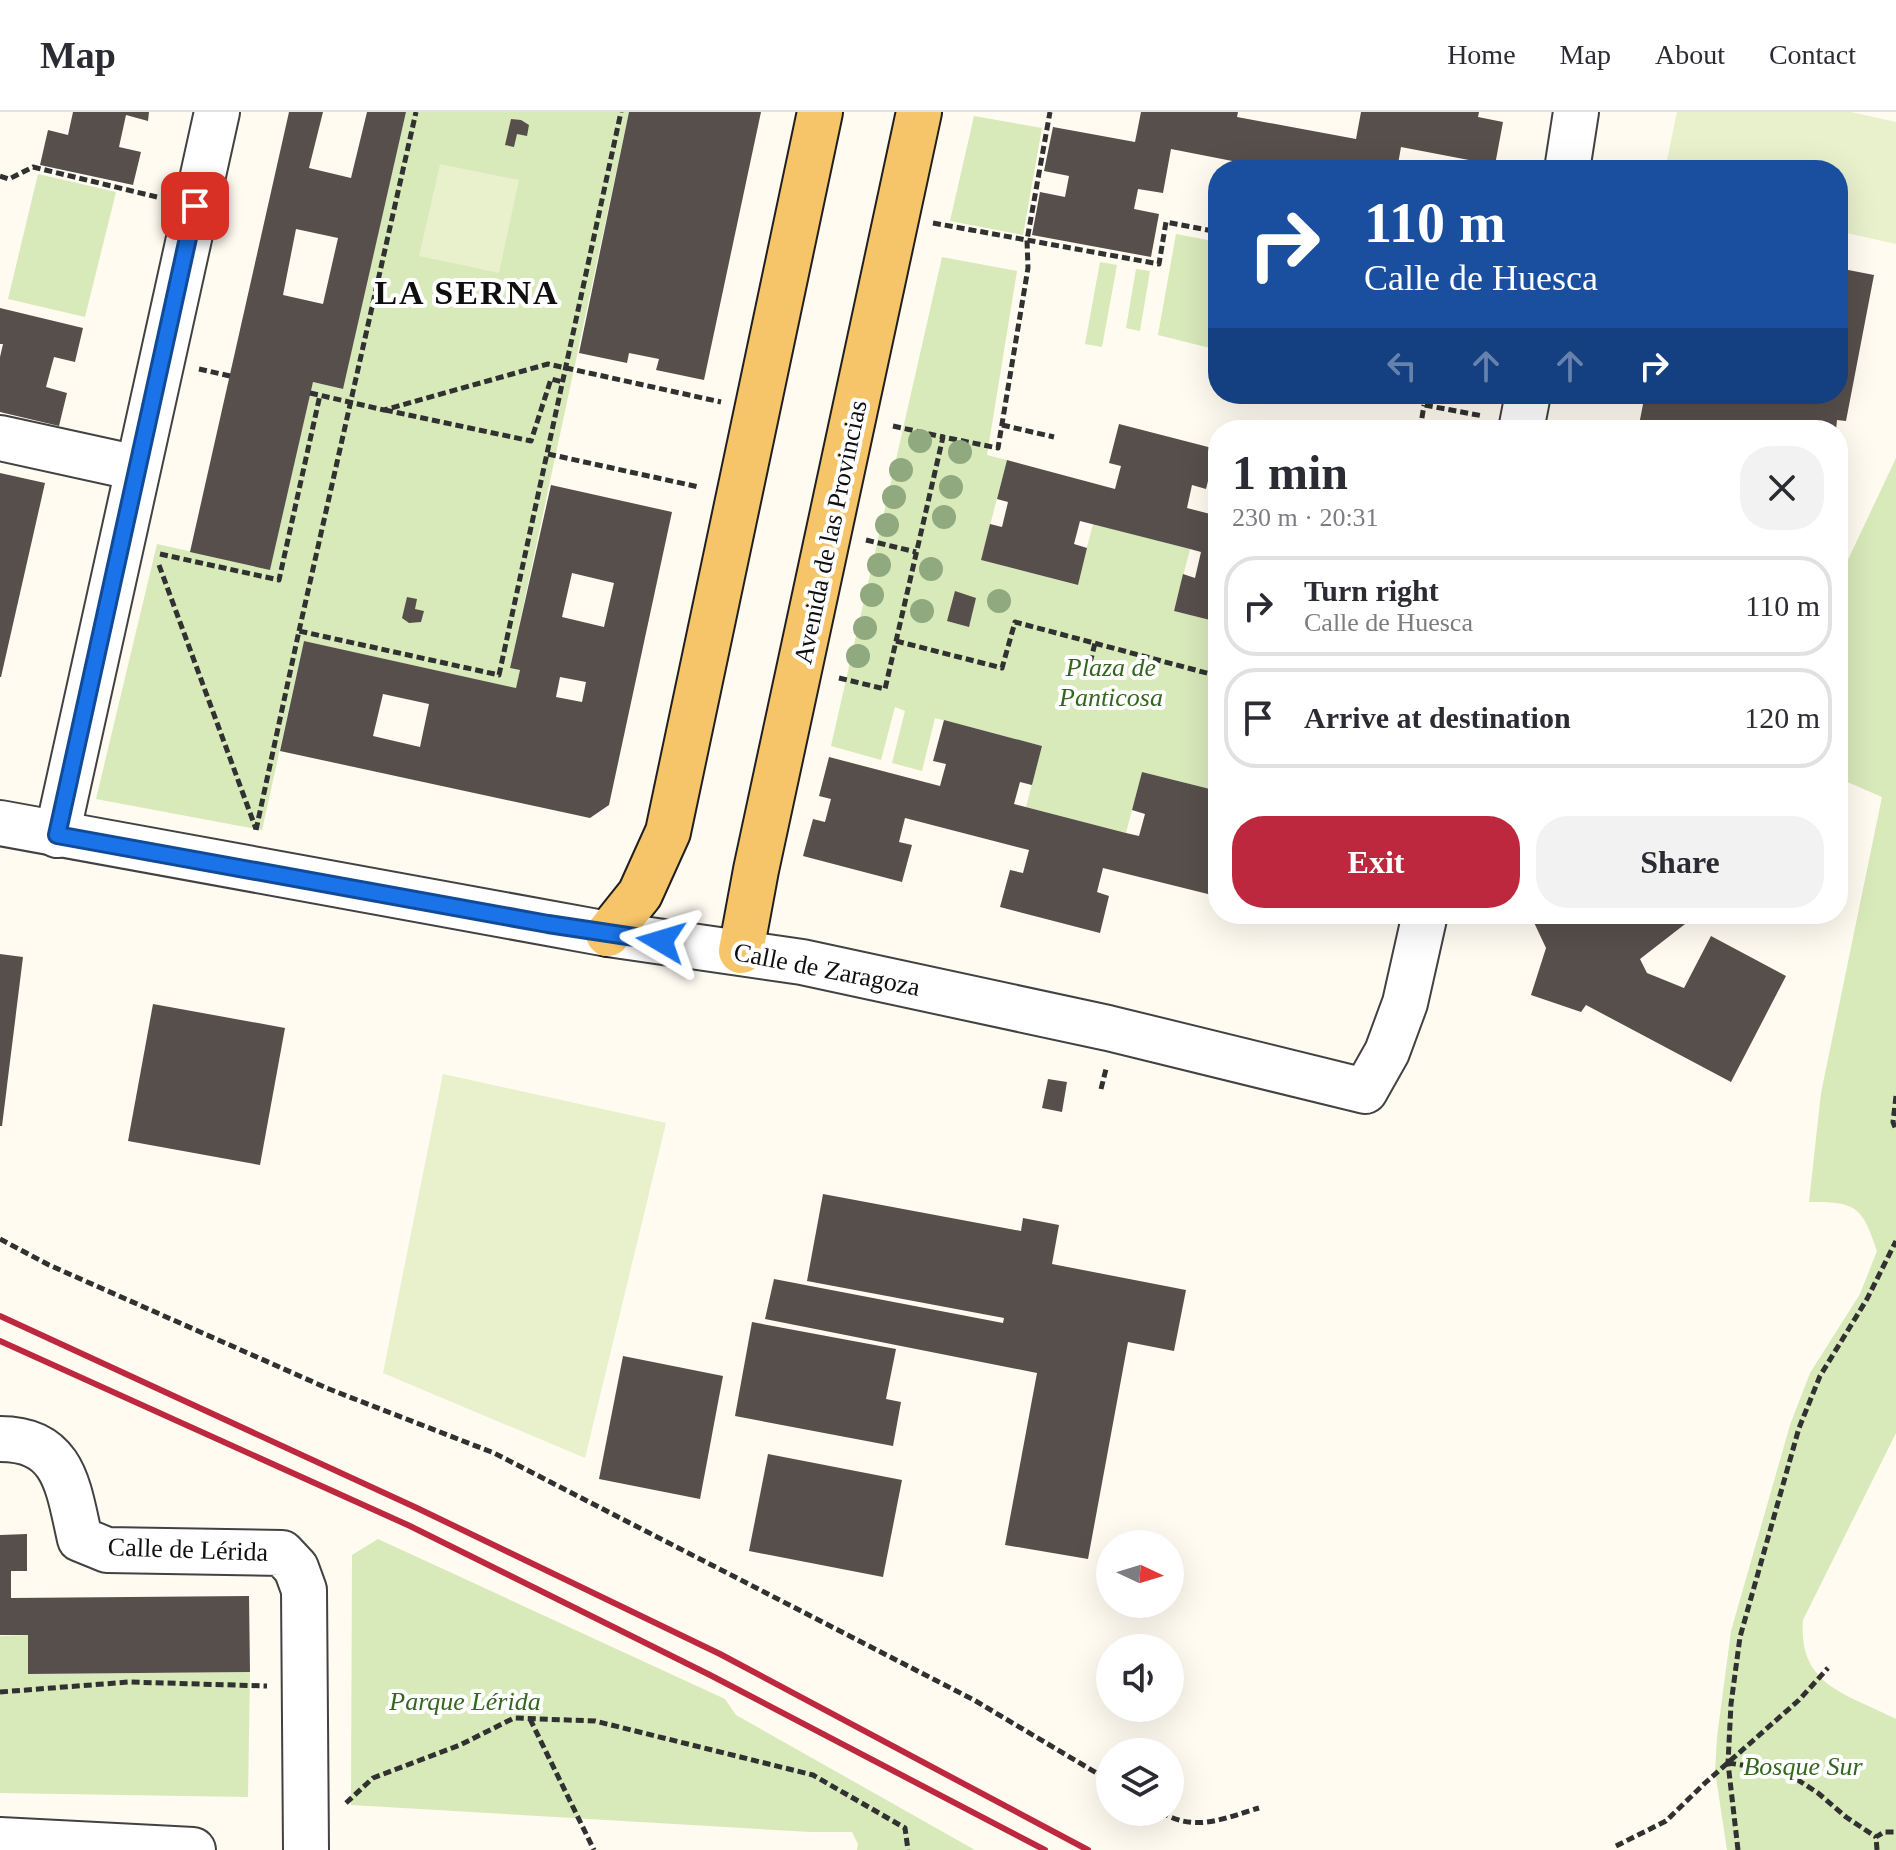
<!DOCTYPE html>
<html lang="en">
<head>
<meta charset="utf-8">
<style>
	body { margin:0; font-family:Georgia,serif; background:#f2f2f3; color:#2b2b33; height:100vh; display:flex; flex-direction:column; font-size:30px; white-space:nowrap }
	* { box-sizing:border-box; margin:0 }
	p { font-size:26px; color:#7c7c81 }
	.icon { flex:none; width:44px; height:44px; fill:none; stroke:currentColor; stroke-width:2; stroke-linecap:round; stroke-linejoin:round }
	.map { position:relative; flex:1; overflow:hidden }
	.drawer { position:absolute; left:1208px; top:308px; width:640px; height:504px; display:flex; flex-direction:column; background:#fff; border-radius:32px; box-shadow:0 8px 32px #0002 }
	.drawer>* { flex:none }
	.guide { position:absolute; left:1208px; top:48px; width:640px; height:244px; border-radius:32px; box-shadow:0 8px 32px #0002; background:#1a4fa0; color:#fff; overflow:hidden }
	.needle { width:52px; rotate:94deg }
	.fabs { position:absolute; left:1096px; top:1418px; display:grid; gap:16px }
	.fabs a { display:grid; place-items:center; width:88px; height:88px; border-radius:50%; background:#fff; box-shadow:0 8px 32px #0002; font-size:40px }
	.pin { position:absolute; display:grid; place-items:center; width:68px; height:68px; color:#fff; margin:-34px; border-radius:16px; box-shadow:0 4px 12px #0006 }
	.me { position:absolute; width:88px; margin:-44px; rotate:277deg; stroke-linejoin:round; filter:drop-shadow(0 0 6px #0008) }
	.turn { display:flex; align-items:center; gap:28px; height:168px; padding:0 24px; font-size:36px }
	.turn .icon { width:104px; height:104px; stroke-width:2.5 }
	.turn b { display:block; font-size:56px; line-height:68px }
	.lanes { display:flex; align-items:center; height:76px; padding:0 24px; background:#0003; justify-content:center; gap:40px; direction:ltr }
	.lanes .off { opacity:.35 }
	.round { display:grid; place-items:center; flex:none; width:84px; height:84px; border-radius:32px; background:#f2f2f3 }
	.overview { display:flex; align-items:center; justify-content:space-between; height:136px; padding:0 24px }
	h1 { font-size:48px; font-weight:700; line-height:60px }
	.cta { display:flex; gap:16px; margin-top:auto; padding:16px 24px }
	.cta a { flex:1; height:92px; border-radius:32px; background:#be283e; color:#fff; font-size:32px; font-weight:700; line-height:92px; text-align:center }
	.cta a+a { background:#f2f2f3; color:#2b2b33 }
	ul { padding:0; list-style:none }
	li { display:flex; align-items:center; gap:24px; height:100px; margin:0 16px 12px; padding:0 8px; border:4px solid #e1e1e2; border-radius:32px }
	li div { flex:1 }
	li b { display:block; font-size:30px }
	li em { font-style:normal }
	header { display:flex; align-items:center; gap:48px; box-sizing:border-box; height:112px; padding:0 40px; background:#fff; border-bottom:2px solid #e1e1e2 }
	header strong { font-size:38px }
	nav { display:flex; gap:44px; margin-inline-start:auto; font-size:28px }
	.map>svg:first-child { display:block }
	.green { fill:#d8e9ba }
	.pitch { fill:#e8f0cc }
	.building { fill:#574f4b; fill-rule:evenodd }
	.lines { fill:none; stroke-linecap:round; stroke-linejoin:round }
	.minor-casing { stroke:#424242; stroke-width:48 }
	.major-casing { stroke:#202020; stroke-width:48 }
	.path { stroke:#313131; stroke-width:5; stroke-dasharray:8 4; stroke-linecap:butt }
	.minor { stroke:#fff; stroke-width:44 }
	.major { stroke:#f7c569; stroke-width:44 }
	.rail { stroke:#be283e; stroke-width:6 }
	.tree { fill:#90a97e }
	.route-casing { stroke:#114b97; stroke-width:20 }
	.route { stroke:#1a73e8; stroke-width:14 }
	.labels { text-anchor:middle; stroke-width:8; stroke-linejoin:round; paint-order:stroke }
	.street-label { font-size:26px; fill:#0f0f0f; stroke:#fff }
	.park-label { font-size:26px; font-style:italic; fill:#35661f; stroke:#fff }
	.district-label { font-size:34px; font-weight:bold; letter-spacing:2px; fill:#0f0f0f; stroke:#fff }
</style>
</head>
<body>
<header>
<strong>Map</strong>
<nav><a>Home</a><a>Map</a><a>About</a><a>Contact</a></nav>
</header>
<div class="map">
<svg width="1896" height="1738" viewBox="0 0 1896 1738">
	<rect width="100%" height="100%" fill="#fffbf1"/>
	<g class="green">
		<polygon points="406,0 629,0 510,556 520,558 516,576 304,529 262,718 96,687 157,432 270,457 313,270 342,277"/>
		<polygon points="974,4 1042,16 1023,123 950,109"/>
		<polygon points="38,62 116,80 85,205 8,187"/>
		<polygon points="1176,122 1218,130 1218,238 1158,223"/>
		<polygon points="942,145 1017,159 987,343 1007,348 981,448 1077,473 1093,412 1190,437 1174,499 1218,510 1218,679 1142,660 1126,721 1026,695 1042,634 935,606 922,659 892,651 905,599 895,595 881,648 831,634"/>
		<polygon points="1100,150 1117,153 1102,235 1085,232"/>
		<polygon points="1136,157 1150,159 1140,219 1126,216"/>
		<path d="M1896,346V1321L1803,1508C1798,1574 1846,1581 1896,1607V1738H1727L1715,1659L1717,1625L1731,1519L1790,1313L1810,1261L1860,1182L1877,1139C1862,1093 1855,1090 1809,1090L1821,981L1882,685L1838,666V469Z"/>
		<polygon points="378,1427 725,1587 736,1603 975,1738 857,1738 858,1732 852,1720 810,1720 351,1693 352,1443"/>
		<polygon points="28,1523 28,1562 250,1560 248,1685 0,1681 0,1524"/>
	</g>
	<g class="pitch">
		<polygon points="1677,0 1851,0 1896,10 1896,132 1838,119 1838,58 1665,58"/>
		<polygon points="440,52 519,68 499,161 419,144"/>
		<polygon points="443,962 666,1011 585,1346 383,1261"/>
	</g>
	<g class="building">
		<polygon points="73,0 149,0 148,9 126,3 119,35 141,40 133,73 40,53 48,18 68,23"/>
		<path d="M289,0H323L309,56L351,66L367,0H406L343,277L313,270L270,458L190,440ZM296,117L338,126L323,192L283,183Z"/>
		<polygon points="629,0 761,0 704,268 656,258 659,247 629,241 627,251 579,241"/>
		<polygon points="1141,0 1238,0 1237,5 1356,27 1361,0 1479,0 1478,5 1503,10 1495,53 1401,35 1397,58 1279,58 1171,37 1163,81 1138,77 1134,97 1159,102 1151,145 1032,123 1040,80 1065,85 1069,64 1044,59 1053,15 1135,30"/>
		<polygon points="511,7 521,8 529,13 527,24 517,22 514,35 505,33"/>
		<polygon points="1838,156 1874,163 1846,309 1837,308 1836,318 1638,318 1645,282 1838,282"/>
		<polygon points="0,196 83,216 75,250 54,245 46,275 67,281 59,314 0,300 0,245 3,232 0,232"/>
		<polygon points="1119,312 1216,337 1206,377 1192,373 1187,396 1218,404 1218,510 1174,499 1183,462 1195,466 1201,440 1190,437 1080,409 1074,432 1087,436 1078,473 981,448 990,412 1002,415 1008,390 997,387 1007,348 1115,377 1121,354 1109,351"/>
		<polygon points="0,361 45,371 1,565 0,565"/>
		<path d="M551,373L672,400L609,693L590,706L280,639L304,529L516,576L520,558L510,556ZM572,461L614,471L604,515L562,505ZM560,565L586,570L582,590L556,585ZM383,582L429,592L420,635L373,624Z"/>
		<polygon points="955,479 976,486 969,515 947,509"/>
		<polygon points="407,485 417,487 415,497 424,499 421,510 409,511 402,506"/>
		<polygon points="944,608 1042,634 1032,673 1020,670 1014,692 1126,721 1139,724 1145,702 1132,698 1142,660 1218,679 1218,722 1213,744 1218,746 1216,784 1103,756 1097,780 1109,784 1100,821 1000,795 1010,758 1023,761 1029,738 905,706 899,730 912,733 902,770 803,744 813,707 825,710 831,687 819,684 829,645 940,674 946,652 933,649"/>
		<polygon points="1530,802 1698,802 1640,847 1647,861 1684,876 1711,824 1786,864 1731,970 1586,893 1581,900 1531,883 1546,836"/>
		<polygon points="0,842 23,845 2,1014 0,1014"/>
		<polygon points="153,892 285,916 260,1053 128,1029"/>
		<polygon points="1048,967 1067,970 1062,1000 1042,996"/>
		<polygon points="823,1082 1021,1119 1023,1106 1059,1113 1052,1152 1186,1178 1174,1239 1128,1230 1088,1447 1005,1433 1037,1261 765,1207 774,1167 1003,1211 1004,1206 807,1169"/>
		<polygon points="752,1210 896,1237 886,1287 901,1290 893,1334 735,1304"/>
		<polygon points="623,1244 723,1264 700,1387 599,1367"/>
		<polygon points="768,1342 902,1368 883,1465 749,1439"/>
		<polygon points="27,1422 27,1459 11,1459 11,1486 249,1484 250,1560 28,1562 28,1523 0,1523 0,1423"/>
	</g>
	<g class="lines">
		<g class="minor-casing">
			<g id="minor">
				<polyline points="1567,58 1576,0"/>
				<polyline points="1521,318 1528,282"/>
				<polyline points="0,326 137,356"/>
				<polyline points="0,711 608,822 802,850 1108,916 1365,979 1387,940 1405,891 1425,802"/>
				<polyline points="57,723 217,0"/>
				<path d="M0,1327C65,1327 68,1375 80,1427L107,1438L282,1441L296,1456L304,1478L306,1738"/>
				<polyline points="0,1728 193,1738"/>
			</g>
		</g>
		<g class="major-casing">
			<g id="major">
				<polyline points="608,822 640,782 668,720 820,0"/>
				<polyline points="741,839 756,758 919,0"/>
			</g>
		</g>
		<g class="path">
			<polyline points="0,64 9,67 33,55 157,85"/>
			<polyline points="933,111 1159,152 1166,110 1218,120"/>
			<polyline points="199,257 230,264"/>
			<polyline points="310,281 384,298 548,252 721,290"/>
			<polyline points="1426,282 1424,293 1483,304"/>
			<polyline points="385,298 531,329 551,267 563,270"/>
			<polyline points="1002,313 1054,325"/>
			<polyline points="893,314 943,325"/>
			<polyline points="1420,318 1424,293"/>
			<polyline points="548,342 699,375"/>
			<polyline points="866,428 916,440"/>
			<polyline points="160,442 279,468 320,283"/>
			<polyline points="159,453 256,717"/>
			<polyline points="299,519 416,0"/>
			<polyline points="896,529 1002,556 1015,510 1218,564"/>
			<polyline points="1090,551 1095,531"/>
			<polyline points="839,566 885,577 943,325 998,336 1028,156 1027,128 1050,0"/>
			<polyline points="256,718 299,519 499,563 621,0"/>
			<polyline points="1101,977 1106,957"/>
			<polyline points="1896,984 1893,1010 1896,1018"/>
			<polyline points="0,1127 49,1153 329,1277 494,1341 974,1588 1110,1669"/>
			<polyline points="0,1580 129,1570 267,1574"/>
			<polyline points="530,1607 594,1738"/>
			<polyline points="1728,1651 1784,1659 1818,1681 1846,1705 1876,1725"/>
			<polyline points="346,1691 373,1666 460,1633 514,1606 595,1609 813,1663 905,1716 908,1738"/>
			<path d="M1161,1700C1196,1721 1224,1706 1259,1696"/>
			<polyline points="1616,1734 1666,1709 1705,1671 1799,1588 1828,1556"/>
			<polyline points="1738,1738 1728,1651 1731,1592 1740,1525 1799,1316 1820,1264 1867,1187 1896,1129"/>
			<polyline points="1877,1738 1876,1725 1884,1720 1896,1720"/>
		</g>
		<use href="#minor" class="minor"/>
		<use href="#major" class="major"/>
		<g class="rail">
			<polyline points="0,1204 417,1396 720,1542 1088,1738"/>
			<polyline points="0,1229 410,1414 710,1563 1045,1738"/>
		</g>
	</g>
	<g class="tree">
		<circle cx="920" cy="329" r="12"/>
		<circle cx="960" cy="340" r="12"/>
		<circle cx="901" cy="358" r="12"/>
		<circle cx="951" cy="375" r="12"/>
		<circle cx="894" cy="385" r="12"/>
		<circle cx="944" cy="405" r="12"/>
		<circle cx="887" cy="413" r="12"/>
		<circle cx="879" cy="453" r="12"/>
		<circle cx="931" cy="457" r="12"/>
		<circle cx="872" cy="483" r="12"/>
		<circle cx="999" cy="489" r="12"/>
		<circle cx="922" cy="499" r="12"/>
		<circle cx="865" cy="516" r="12"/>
		<circle cx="858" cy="544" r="12"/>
	</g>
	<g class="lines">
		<g class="route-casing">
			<polyline id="route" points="195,94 57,723 548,812 661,829"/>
		</g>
		<use href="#route" class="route"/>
	</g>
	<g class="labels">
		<g class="street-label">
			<text transform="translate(830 420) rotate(-78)" y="9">Avenida de las Provincias</text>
			<text transform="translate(827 857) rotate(11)" y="9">Calle de Zaragoza</text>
			<text transform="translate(188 1437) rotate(2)" y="9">Calle de Lérida</text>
		</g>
		<g class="park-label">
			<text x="1111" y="564">Plaza de<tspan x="1111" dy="30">Panticosa</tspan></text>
			<text x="465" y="1598">Parque Lérida</text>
			<text x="1803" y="1663">Bosque Sur</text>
		</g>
		<g class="district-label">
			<text x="467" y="192">LA SERNA</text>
		</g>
	</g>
</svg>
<div class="fabs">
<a><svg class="needle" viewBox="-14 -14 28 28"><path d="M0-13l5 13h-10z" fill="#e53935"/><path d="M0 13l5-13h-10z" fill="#7c7c81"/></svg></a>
<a><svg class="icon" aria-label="sound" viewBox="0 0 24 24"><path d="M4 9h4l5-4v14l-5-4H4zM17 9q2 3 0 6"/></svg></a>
<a><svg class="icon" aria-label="layers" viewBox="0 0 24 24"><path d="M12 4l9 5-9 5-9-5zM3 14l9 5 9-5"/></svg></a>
</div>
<div class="pin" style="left:195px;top:94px;background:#d93025"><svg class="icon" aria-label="arrive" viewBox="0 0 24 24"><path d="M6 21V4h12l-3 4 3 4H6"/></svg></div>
<svg class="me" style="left:661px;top:829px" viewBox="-20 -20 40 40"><path d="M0-17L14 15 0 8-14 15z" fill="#1a73e8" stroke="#fff" stroke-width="4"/></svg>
<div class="guide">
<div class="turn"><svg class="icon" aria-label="right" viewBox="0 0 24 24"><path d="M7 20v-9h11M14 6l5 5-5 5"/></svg><div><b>110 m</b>Calle de Huesca</div></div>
<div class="lanes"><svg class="icon off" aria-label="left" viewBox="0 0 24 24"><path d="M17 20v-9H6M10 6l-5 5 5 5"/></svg><svg class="icon off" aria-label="ahead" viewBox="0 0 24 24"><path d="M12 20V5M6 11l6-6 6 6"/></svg><svg class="icon off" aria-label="ahead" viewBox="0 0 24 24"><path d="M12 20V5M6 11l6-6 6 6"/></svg><svg class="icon" aria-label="right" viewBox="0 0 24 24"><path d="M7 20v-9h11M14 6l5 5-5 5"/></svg></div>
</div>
<section class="drawer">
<div class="overview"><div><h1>1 min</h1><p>230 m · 20:31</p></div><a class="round"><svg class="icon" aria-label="close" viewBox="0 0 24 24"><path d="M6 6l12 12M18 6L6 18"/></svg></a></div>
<ul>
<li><svg class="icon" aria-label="right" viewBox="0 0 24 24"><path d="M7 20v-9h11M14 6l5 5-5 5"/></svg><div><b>Turn right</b><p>Calle de Huesca</p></div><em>110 m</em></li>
<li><svg class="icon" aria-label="arrive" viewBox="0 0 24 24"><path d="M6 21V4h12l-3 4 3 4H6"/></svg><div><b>Arrive at destination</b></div><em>120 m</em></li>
</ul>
<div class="cta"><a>Exit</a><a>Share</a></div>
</section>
</div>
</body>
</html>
